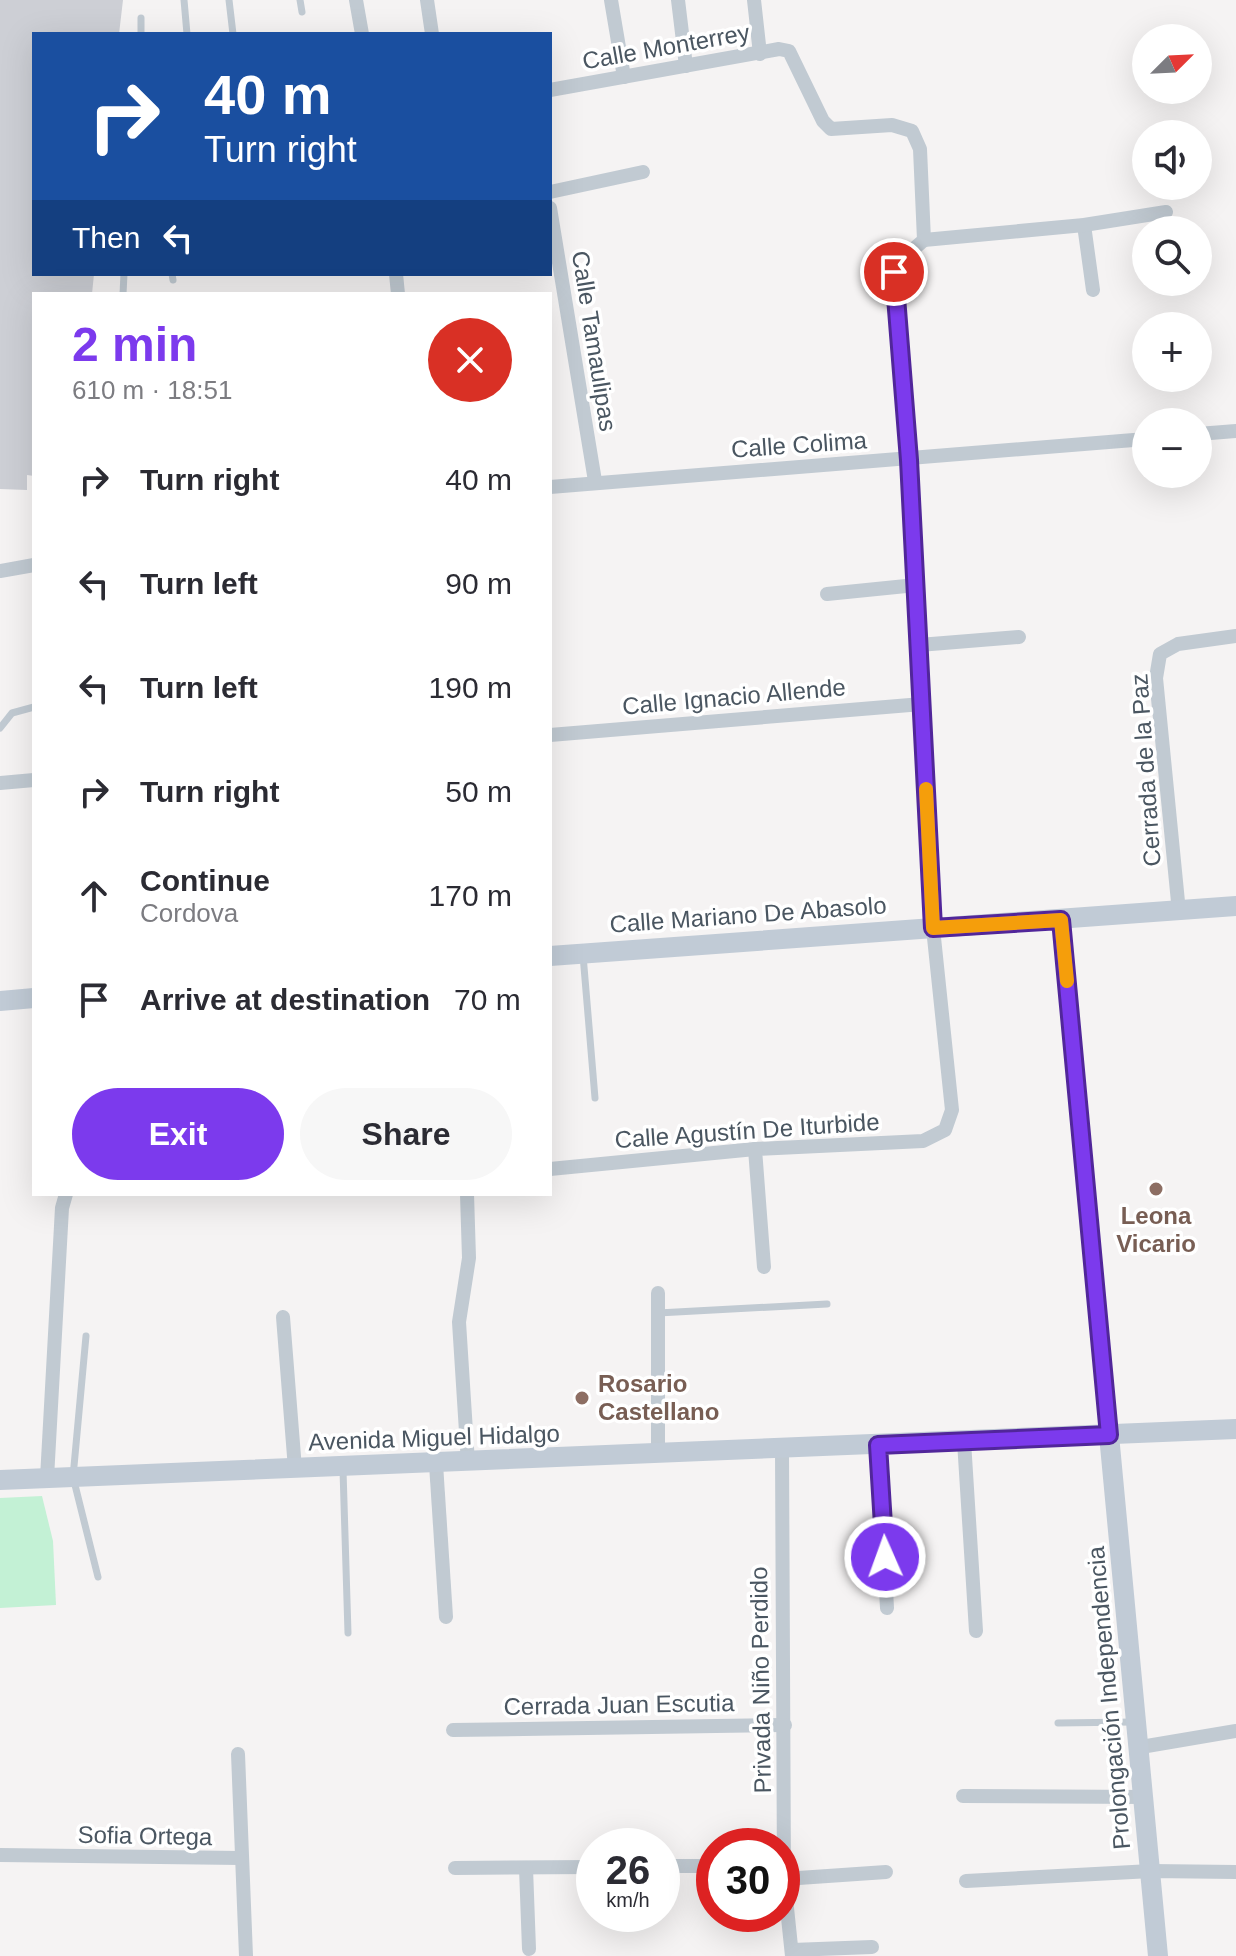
<!DOCTYPE html>
<html lang="en">
<head>
<meta charset="utf-8">
<style>
	body { margin:0; font-family:Helvetica,sans-serif; background:#f7f7f7; color:#2b2b33; height:100vh; display:flex; flex-direction:column; font-size:30px; white-space:nowrap }
	* { box-sizing:border-box; margin:0 }
	p { font-size:26px; color:#7c7c81 }
	.icon { flex:none; width:44px; height:44px; fill:none; stroke:currentColor; stroke-width:2; stroke-linecap:round; stroke-linejoin:round }
	.map { position:relative; flex:1; overflow:hidden }
	.panel { position:absolute; left:32px; top:292px; width:520px; height:904px; display:flex; flex-direction:column; background:#fff; border-radius:0px; box-shadow:0 8px 32px #0002 }
	.panel>* { flex:none }
	.banner { position:absolute; left:32px; top:32px; width:520px; height:244px; border-radius:0px; box-shadow:0 8px 32px #0002; background:#1a4fa0; color:#fff; overflow:hidden }
	.needle { width:52px; rotate:66deg }
	.buttons { position:absolute; left:1132px; top:24px; display:grid; gap:16px }
	.buttons a { display:grid; place-items:center; width:80px; height:80px; border-radius:50%; background:#fff; box-shadow:0 8px 32px #0002; font-size:40px }
	.speed { position:absolute; left:576px; top:1828px; display:flex; gap:16px; font-size:40px; font-weight:700; text-align:center }
	.speed>* { display:grid; place-content:center; width:104px; height:104px; border-radius:50%; background:#fff; box-shadow:0 8px 32px #0002; line-height:1 }
	.speed small { font-size:20px; font-weight:400 }
	.speed .limit { border:12px solid #d22; background:#fff; color:#111 }
	.pin { position:absolute; display:grid; place-items:center; width:68px; height:68px; color:#fff; margin:-34px; border:4px solid #fff; border-radius:50%; box-shadow:0 2px 8px #0007 }
	.me { position:absolute; width:88px; margin:-44px; rotate:358deg; stroke-linejoin:round; filter:drop-shadow(0 0 6px #0008) }
	.turn { display:flex; align-items:center; gap:28px; height:168px; padding:0 40px; font-size:36px }
	.turn .icon { width:104px; height:104px; stroke-width:2.5 }
	.turn b { display:block; font-size:56px; line-height:68px }
	.then { display:flex; align-items:center; height:76px; padding:0 40px; background:#0003; gap:16px; font-size:30px }
	.round { display:grid; place-items:center; flex:none; width:84px; height:84px; border-radius:42px; background:#f7f7f7 }
	.head { display:flex; align-items:center; justify-content:space-between; height:136px; padding:0 40px }
	h1 { font-size:48px; font-weight:700; line-height:60px; color:#7c3aed }
	.action { display:flex; gap:16px; margin-top:auto; padding:16px 40px }
	.action a { flex:1; height:92px; border-radius:48px; background:#7c3aed; color:#fff; font-size:32px; font-weight:700; line-height:92px; text-align:center }
	.action a+a { background:#f7f7f7; color:#2b2b33 }
	ul { padding:0; list-style:none }
	li { display:flex; align-items:center; gap:24px; height:104px; padding:0 40px }
	li div { flex:1 }
	li b { display:block; font-size:30px }
	li em { font-style:normal }
	.map>svg:first-child { display:block }
	.green { fill:#c3f1d5 }
	.building { fill:#cdcfd5 }
	.lines { fill:none; stroke-linecap:round; stroke-linejoin:round }
	.lane { stroke:#c1cad2; stroke-width:7 }
	.street { stroke:#c1cad2; stroke-width:14 }
	.secondary { stroke:#c1cbd6; stroke-width:20 }
	.route-casing { stroke:#51269a; stroke-width:20 }
	.route { stroke:#7c3aed; stroke-width:14 }
	.slow { stroke:#f59e0b; stroke-width:14 }
	.education-dot { fill:#8d6e63; stroke:#fff; stroke-width:3 }
	.labels { text-anchor:middle; stroke-width:7; stroke-linejoin:round; paint-order:stroke }
	.street-label { font-size:24px; fill:#4a5661; stroke:#fff }
	.education-label { font-size:24px; font-weight:bold; fill:#785e54; stroke:#fff }
</style>
</head>
<body>
<div class="map">
<svg width="1236" height="1956" viewBox="0 0 1236 1956">
	<rect width="100%" height="100%" fill="#f5f3f3"/>
	<polygon class="green" points="42,1496 53,1541 56,1605 0,1608 0,1498"/>
	<polygon class="building" points="0,0 123,0 119,34 34,34 34,274 94,274 92,294 34,294 34,476 27,475 27,490 0,489"/>
	<g class="lines">
		<g class="lane">
			<polyline points="184,0 187,34"/>
			<polyline points="229,0 233,34"/>
			<polyline points="300,0 302,12"/>
			<polyline points="141,34 141,18"/>
			<polyline points="172,274 173,280"/>
			<polyline points="123,294 124,274"/>
			<polyline points="0,728 12,713 34,707"/>
			<polyline points="583,955 595,1098"/>
			<polyline points="658,1313 827,1304"/>
			<polyline points="86,1336 73,1477 98,1577"/>
			<polyline points="343,1470 348,1633"/>
			<polyline points="1058,1723 1132,1722"/>
		</g>
		<g class="street">
			<polyline points="356,0 362,34"/>
			<polyline points="427,0 432,34"/>
			<polyline points="611,0 624,77"/>
			<polyline points="678,0 686,66"/>
			<polyline points="754,0 760,54"/>
			<polyline points="550,90 779,49 789,51 823,121 831,129 892,125 912,131 920,149 924,240 902,259 894,272 909,460 933,928 952,1110 945,1130 923,1141 755,1149 550,1169"/>
			<polyline points="550,192 643,172"/>
			<polyline points="550,208 595,481"/>
			<polyline points="1084,225 1093,290"/>
			<polyline points="924,240 1084,225 1166,212"/>
			<polyline points="396,274 398,294"/>
			<polyline points="1198,434 1236,431"/>
			<polyline points="550,487 1146,439"/>
			<polyline points="0,571 34,565"/>
			<polyline points="827,594 916,585"/>
			<polyline points="919,645 1019,637"/>
			<polyline points="550,735 922,704"/>
			<polyline points="0,783 34,780"/>
			<polyline points="1179,912 1156,678 1160,654 1178,644 1236,636"/>
			<polyline points="1061,920 1109,1435"/>
			<polyline points="755,1149 764,1267"/>
			<polyline points="467,1194 469,1258 459,1322 468,1463"/>
			<polyline points="658,1293 658,1455"/>
			<polyline points="283,1317 295,1469"/>
			<polyline points="964,1441 976,1631"/>
			<polyline points="878,1445 887,1608"/>
			<polyline points="782,1450 784,1879 792,1956"/>
			<polyline points="436,1464 446,1617"/>
			<polyline points="47,1478 62,1208 66,1194"/>
			<polyline points="453,1730 785,1725"/>
			<polyline points="1141,1747 1236,1731"/>
			<polyline points="238,1754 246,1956"/>
			<polyline points="963,1796 1144,1797"/>
			<polyline points="0,1855 240,1858"/>
			<polyline points="662,1866 714,1866"/>
			<polyline points="455,1868 594,1867"/>
			<polyline points="526,1868 529,1949"/>
			<polyline points="784,1879 886,1872"/>
			<polyline points="966,1881 1151,1871 1236,1872"/>
			<polyline points="792,1950 872,1947"/>
		</g>
		<g class="secondary">
			<polyline points="550,956 1236,906"/>
			<polyline points="0,1001 34,998"/>
			<polyline points="1109,1435 1158,1956"/>
			<polyline points="0,1480 1236,1429"/>
		</g>
	</g>
	<g class="lines">
		<g class="route-casing">
			<polyline id="route" points="885,1557 878,1445 1109,1435 1061,920 933,928 909,460 894,272"/>
		</g>
		<use href="#route" class="route"/>
		<polyline class="slow" points="926,789 933,928 1061,920 1067,981"/>
	</g>
	<g class="education-dot">
		<circle cx="1156" cy="1189" r="8"/>
		<circle cx="582" cy="1398" r="8"/>
	</g>
	<g class="labels">
		<g class="street-label">
			<text transform="translate(666 47) rotate(-10)" y="8">Calle Monterrey</text>
			<text transform="translate(594 341) rotate(81)" y="8">Calle Tamaulipas</text>
			<text transform="translate(799 445) rotate(-4)" y="8">Calle Colima</text>
			<text transform="translate(734 697) rotate(-5)" y="8">Calle Ignacio Allende</text>
			<text transform="translate(1146 770) rotate(-94)" y="8">Cerrada de la Paz</text>
			<text transform="translate(748 915) rotate(-4)" y="8">Calle Mariano De Abasolo</text>
			<text transform="translate(747 1131) rotate(-4)" y="8">Calle Agustín De Iturbide</text>
			<text transform="translate(434 1438) rotate(-2)" y="8">Avenida Miguel Hidalgo</text>
			<text transform="translate(761 1680) rotate(-91)" y="8">Privada Niño Perdido</text>
			<text transform="translate(1109 1698) rotate(-95)" y="8">Prolongación Independencia</text>
			<text transform="translate(619 1705) rotate(-1)" y="8">Cerrada Juan Escutia</text>
			<text transform="translate(145 1836) rotate(1)" y="8">Sofia Ortega</text>
		</g>
		<g class="education-label">
			<text x="1156" y="1224">Leona<tspan x="1156" dy="28">Vicario</tspan></text>
			<text x="598" y="1392" text-anchor="start">Rosario<tspan x="598" dy="28">Castellano</tspan></text>
		</g>
	</g>
</svg>
<div class="buttons">
<a><svg class="needle" viewBox="-14 -14 28 28"><path d="M0-13l5 13h-10z" fill="#e53935"/><path d="M0 13l5-13h-10z" fill="#7c7c81"/></svg></a>
<a><svg class="icon" aria-label="sound" viewBox="0 0 24 24"><path d="M4 9h4l5-4v14l-5-4H4zM17 9q2 3 0 6"/></svg></a>
<a><svg class="icon" aria-label="search" viewBox="0 0 24 24"><circle cx="10" cy="10" r="6"/><path d="M15 15l6 6"/></svg></a>
<a>+</a>
<a>−</a>
</div>
<div class="speed"><div>26<small>km/h</small></div><div class="limit">30</div></div>
<div class="pin" style="left:894px;top:272px;background:#d93025"><svg class="icon" aria-label="arrive" viewBox="0 0 24 24"><path d="M6 21V4h12l-3 4 3 4H6"/></svg></div>
<svg class="me" style="left:885px;top:1557px" viewBox="-20 -20 40 40"><circle r="17" fill="#7c3aed" stroke="#fff" stroke-width="3"/><path d="M0-11L8 9 0 5-8 9z" fill="#fff"/></svg>
<div class="banner">
<div class="turn"><svg class="icon" aria-label="right" viewBox="0 0 24 24"><path d="M7 20v-9h11M14 6l5 5-5 5"/></svg><div><b>40 m</b>Turn right</div></div>
<div class="then">Then<svg class="icon" aria-label="left" viewBox="0 0 24 24"><path d="M17 20v-9H6M10 6l-5 5 5 5"/></svg></div>
</div>
<section class="panel">
<div class="head"><div><h1>2 min</h1><p>610 m · 18:51</p></div><a class="round" style="background:#d93025;color:#fff"><svg class="icon" aria-label="close" viewBox="0 0 24 24"><path d="M6 6l12 12M18 6L6 18"/></svg></a></div>
<ul>
<li><svg class="icon" aria-label="right" viewBox="0 0 24 24"><path d="M7 20v-9h11M14 6l5 5-5 5"/></svg><div><b>Turn right</b></div><em>40 m</em></li>
<li><svg class="icon" aria-label="left" viewBox="0 0 24 24"><path d="M17 20v-9H6M10 6l-5 5 5 5"/></svg><div><b>Turn left</b></div><em>90 m</em></li>
<li><svg class="icon" aria-label="left" viewBox="0 0 24 24"><path d="M17 20v-9H6M10 6l-5 5 5 5"/></svg><div><b>Turn left</b></div><em>190 m</em></li>
<li><svg class="icon" aria-label="right" viewBox="0 0 24 24"><path d="M7 20v-9h11M14 6l5 5-5 5"/></svg><div><b>Turn right</b></div><em>50 m</em></li>
<li><svg class="icon" aria-label="ahead" viewBox="0 0 24 24"><path d="M12 20V5M6 11l6-6 6 6"/></svg><div><b>Continue</b><p>Cordova</p></div><em>170 m</em></li>
<li><svg class="icon" aria-label="arrive" viewBox="0 0 24 24"><path d="M6 21V4h12l-3 4 3 4H6"/></svg><div><b>Arrive at destination</b></div><em>70 m</em></li>
</ul>
<div class="action"><a>Exit</a><a>Share</a></div>
</section>
</div>
</body>
</html>
